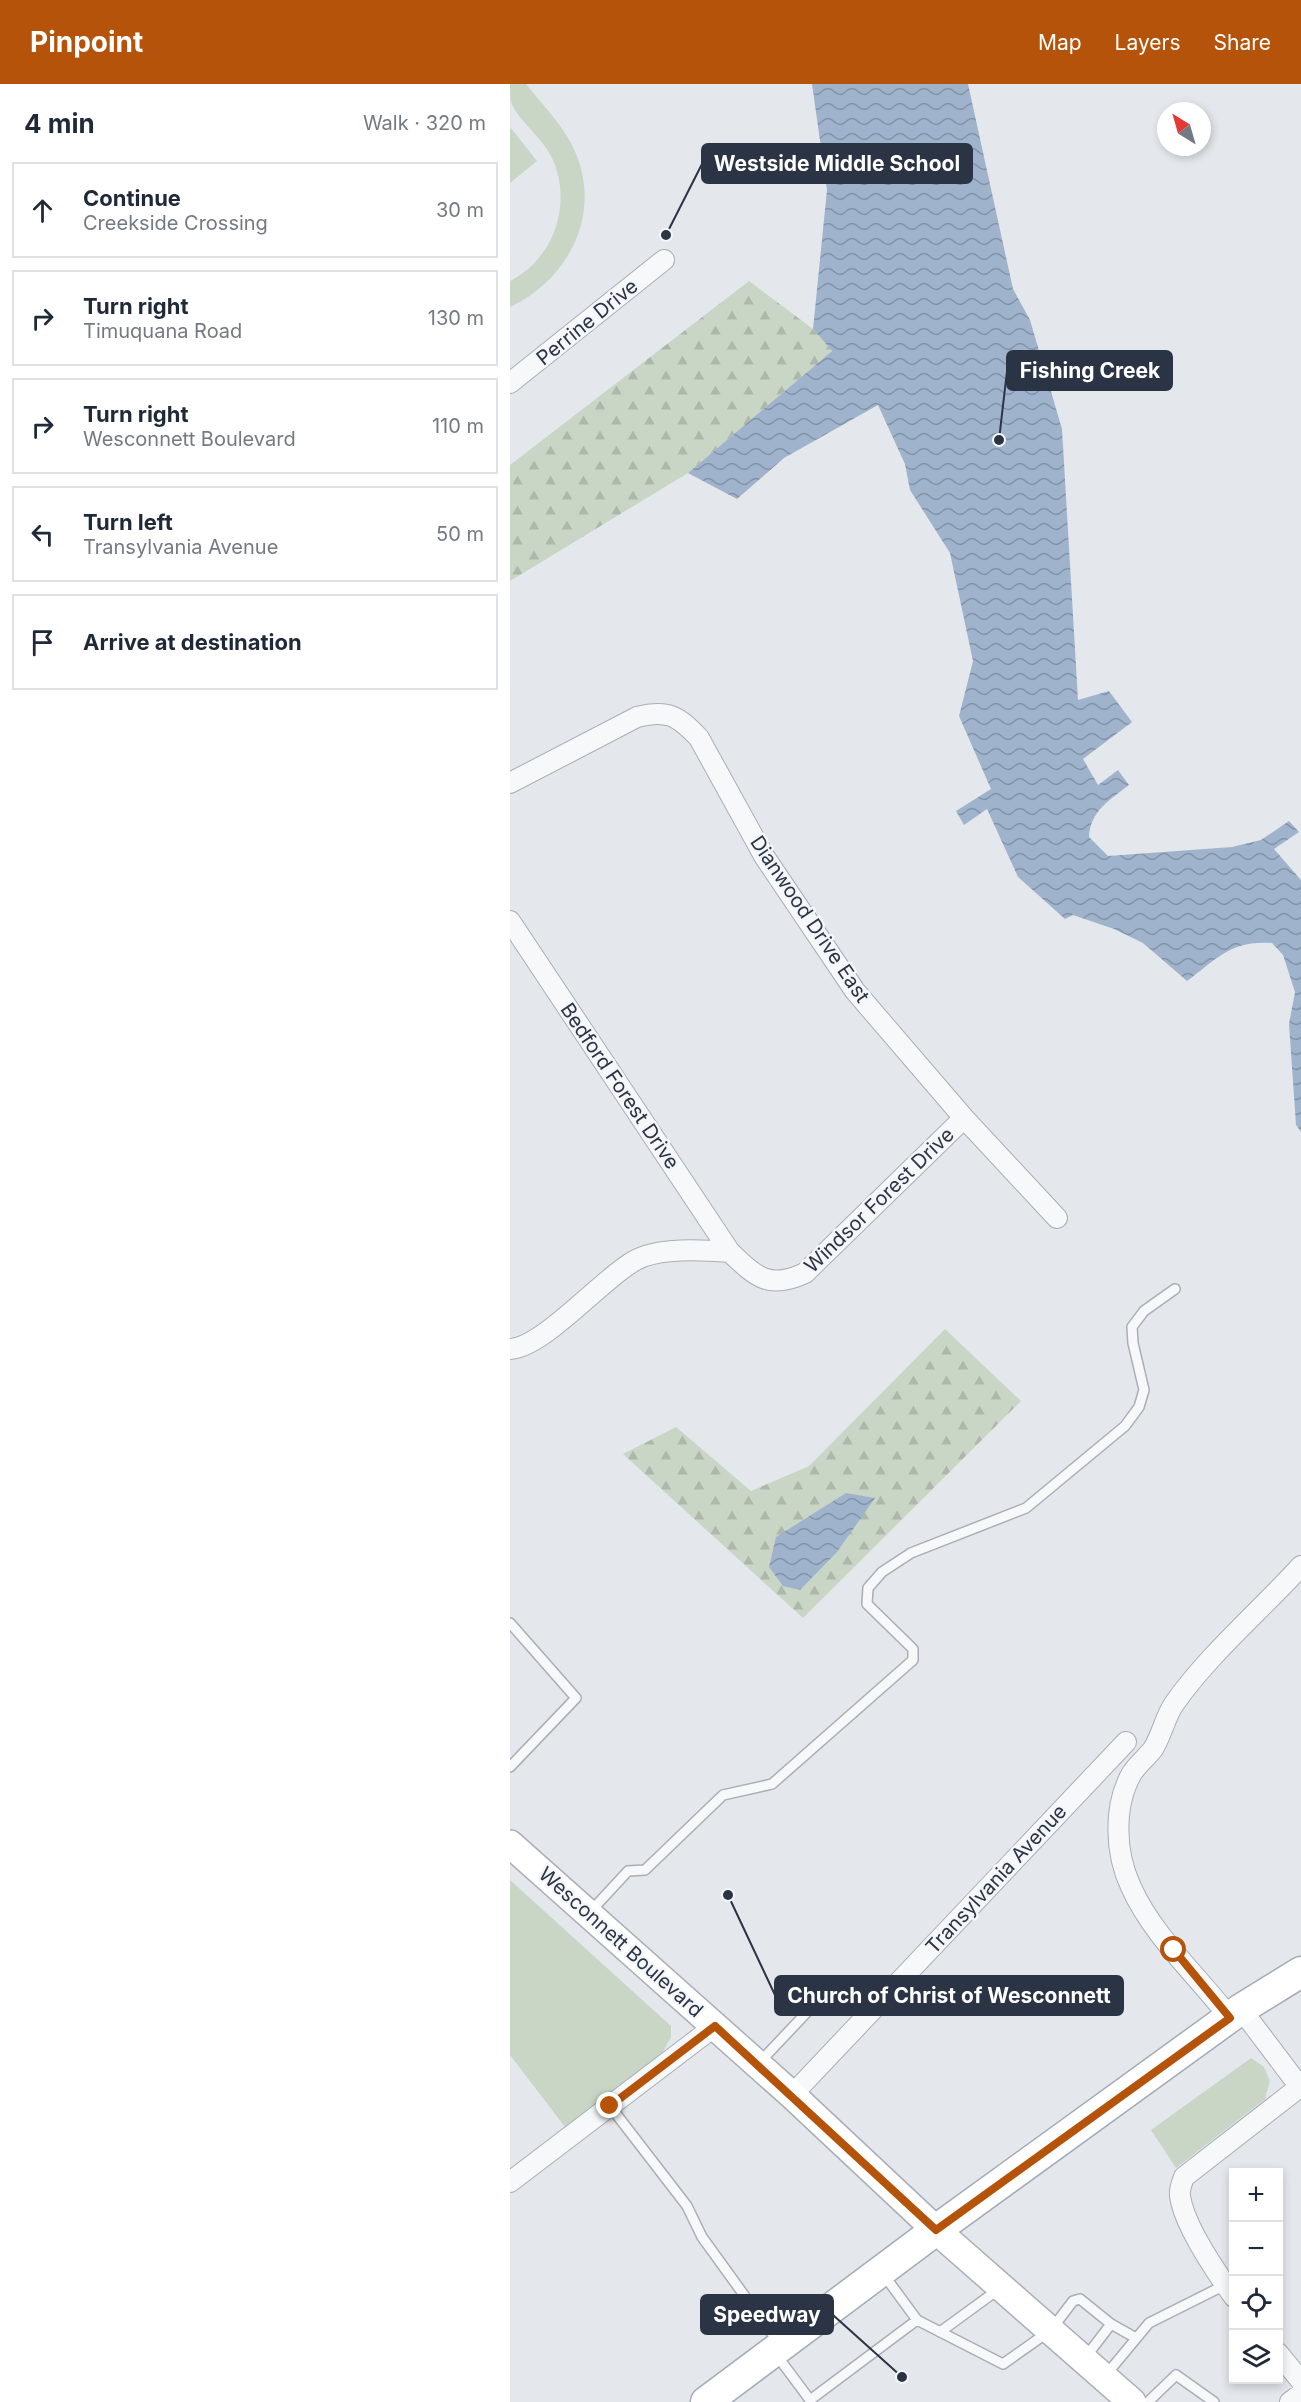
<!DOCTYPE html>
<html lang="en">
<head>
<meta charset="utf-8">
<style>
	:root { --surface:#fff; --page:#f2f2f3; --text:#1f2937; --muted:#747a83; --line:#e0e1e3; --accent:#b45309 }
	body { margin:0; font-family:Inter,sans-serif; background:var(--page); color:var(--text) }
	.controls { position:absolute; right:18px; bottom:18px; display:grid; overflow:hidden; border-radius:0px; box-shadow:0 3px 9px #0003 }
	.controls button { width:54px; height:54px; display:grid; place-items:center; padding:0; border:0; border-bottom:2px solid var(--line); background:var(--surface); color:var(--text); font:30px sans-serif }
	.compass { position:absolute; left:647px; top:18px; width:54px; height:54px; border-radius:50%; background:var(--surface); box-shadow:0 3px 9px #0003; rotate:323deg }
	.stop { position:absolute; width:18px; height:18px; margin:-14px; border:4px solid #b45309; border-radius:50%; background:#fff }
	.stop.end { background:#b45309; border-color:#fff; box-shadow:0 2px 6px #0008 }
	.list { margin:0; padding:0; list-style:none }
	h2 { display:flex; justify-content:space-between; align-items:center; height:78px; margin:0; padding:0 24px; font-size:26px }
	h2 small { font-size:20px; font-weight:400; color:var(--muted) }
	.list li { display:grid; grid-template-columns:39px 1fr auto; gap:18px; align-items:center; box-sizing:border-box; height:96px; margin:0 12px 12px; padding:0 12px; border:2px solid var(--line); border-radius:0px }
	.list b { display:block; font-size:22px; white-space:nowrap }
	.list p { margin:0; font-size:20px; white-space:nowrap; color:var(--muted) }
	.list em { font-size:20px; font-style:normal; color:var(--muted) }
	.icon { flex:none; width:33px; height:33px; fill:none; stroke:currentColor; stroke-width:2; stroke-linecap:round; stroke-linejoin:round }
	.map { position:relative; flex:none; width:791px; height:2318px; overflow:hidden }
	header { display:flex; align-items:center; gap:36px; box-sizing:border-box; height:84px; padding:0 30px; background:var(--accent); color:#fff }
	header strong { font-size:28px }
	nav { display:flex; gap:33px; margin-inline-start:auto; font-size:21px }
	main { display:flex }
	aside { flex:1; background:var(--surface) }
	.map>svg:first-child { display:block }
</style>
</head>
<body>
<header>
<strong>Pinpoint</strong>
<nav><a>Map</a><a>Layers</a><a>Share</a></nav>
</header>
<main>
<aside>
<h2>4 min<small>Walk · 320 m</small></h2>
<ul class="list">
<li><svg class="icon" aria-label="ahead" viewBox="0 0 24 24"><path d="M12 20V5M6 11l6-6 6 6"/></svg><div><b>Continue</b><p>Creekside Crossing</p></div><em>30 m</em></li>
<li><svg class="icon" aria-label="right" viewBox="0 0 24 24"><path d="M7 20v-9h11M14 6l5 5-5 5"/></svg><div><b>Turn right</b><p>Timuquana Road</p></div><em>130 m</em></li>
<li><svg class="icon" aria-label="right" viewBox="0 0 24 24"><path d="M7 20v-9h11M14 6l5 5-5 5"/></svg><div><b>Turn right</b><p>Wesconnett Boulevard</p></div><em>110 m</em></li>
<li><svg class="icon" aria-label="left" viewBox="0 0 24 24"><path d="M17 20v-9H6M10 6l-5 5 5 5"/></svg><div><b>Turn left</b><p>Transylvania Avenue</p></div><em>50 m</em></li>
<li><svg class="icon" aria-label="arrive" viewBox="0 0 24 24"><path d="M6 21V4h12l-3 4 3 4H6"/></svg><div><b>Arrive at destination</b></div></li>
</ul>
</aside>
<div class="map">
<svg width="791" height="2318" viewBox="0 0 791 2318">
	<defs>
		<pattern id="forest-firs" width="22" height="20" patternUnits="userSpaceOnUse" patternTransform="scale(1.5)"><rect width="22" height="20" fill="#c9d6c5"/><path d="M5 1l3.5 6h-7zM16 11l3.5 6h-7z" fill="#adb8ab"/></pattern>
		<pattern id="water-waves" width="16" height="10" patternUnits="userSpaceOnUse" patternTransform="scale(1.5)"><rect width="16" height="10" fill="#9fb4cc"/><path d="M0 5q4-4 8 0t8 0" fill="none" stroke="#8293a7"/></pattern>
	</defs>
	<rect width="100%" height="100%" fill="#e4e7ec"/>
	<path fill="#c9d6c5" d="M0,0h16c15,19 33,37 45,59 34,64 1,135 -61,164v-26c46,-23 64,-82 40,-127 -10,-18 -32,-34 -39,-52 -1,-4 -1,-13 -1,-18z
		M0,43l27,34 -27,22z
		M0,1796l161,146v11l-8,15 -98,75 -55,-72z
		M741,1974l13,9 6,14 -5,18 -89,69 -25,-38z"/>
	<path fill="url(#forest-firs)" d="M239,197l64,48 19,22 -144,122 -178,108v-116z
		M435,1245l76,72 -218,217 -180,-164 53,-27 75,64 58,-25z"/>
	<path fill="url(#water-waves)" d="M302,0h156l45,205 17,31 32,109 16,271 31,-9 23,31 -49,37 15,26 20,-15 11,15c-18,14 -39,26 -40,52l19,19 124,-9 29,-7 28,-19 10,11 -25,17 27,31v252l-5,-7 -7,-101 6,-32 -12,-37 -11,-12c-41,-3 -54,15 -85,38l-44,-38 -29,-14 -41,-14 -8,4 -47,-42 -31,-68 -23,16 -8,-14 35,-22 -32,-73 14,-55 -23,-108 -40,-63 -5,-26 -27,-59 -94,53 -47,41 -49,-26 144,-122 -19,-22 14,-139z
		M336,1409l29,5 -38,54 -37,38 -17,-4 -14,-19 7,-30z"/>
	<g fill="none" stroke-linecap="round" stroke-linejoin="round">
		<g stroke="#a9aeb7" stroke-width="12">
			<path id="lane" d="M0,1539l66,75 -66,69
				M80,1828l38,-41 17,-1 78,-75 49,-11 141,-124v-11l-46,-45 1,-16 14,-16 29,-19 115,-45 99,-82 14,-19 5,-17 -11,-47 -1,-16 12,-16 31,-22
				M249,1979l66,-70 7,-4 7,3 26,25
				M100,2022l77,100 15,31 76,105
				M407,2236l86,44 48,-34 22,-29 7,-2 31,25
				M430,2248l59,-43
				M265,2269l35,47 107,-80 -33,-45
				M575,2274l26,-34 25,14
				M595,2292l44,-53 76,-38
				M638,2318l28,-27 38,27"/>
		</g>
		<g stroke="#a9aeb7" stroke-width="22">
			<path id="street" d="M0,299l154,-123
				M0,699l127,-66c31,-8 41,-1 62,21l65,118 91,135 109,127 93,100
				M0,837l220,331
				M0,1265c33,-1 93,-71 124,-88 24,-14 69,-11 96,-9 26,25 39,38 75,21l159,-155
				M731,1925l59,78
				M720,1934c-33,-43 -77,-82 -99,-131 -16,-34 -18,-81 1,-114 6,-9 15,-16 21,-24 9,-14 12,-32 21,-45 34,-49 87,-94 127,-138
				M282,2011l334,-353
				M0,2098l205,-156
				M724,2213c-18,-25 -50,-71 -54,-101 -1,-7 2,-13 4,-19l117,-91
				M768,2269l23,28
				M780,2318l11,-8"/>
		</g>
		<g stroke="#a9aeb7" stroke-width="30">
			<path id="secondary" d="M0,1760l282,251 144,135 196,172"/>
		</g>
		<g stroke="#a3abb8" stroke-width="33">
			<path id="primary" d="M196,2318l230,-172 305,-221 60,-37"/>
		</g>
		<use href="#lane" stroke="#f7f8fa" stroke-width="9"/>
		<use href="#street" stroke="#f7f8fa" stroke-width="20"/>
		<use href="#secondary" stroke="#fff" stroke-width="27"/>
		<use href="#primary" stroke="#fff" stroke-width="30"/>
	</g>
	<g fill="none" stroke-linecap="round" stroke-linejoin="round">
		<path stroke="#b45309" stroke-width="8" d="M100,2022l105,-80 221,204 294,-212 -56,-68"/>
	</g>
	<g text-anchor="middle" stroke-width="5" stroke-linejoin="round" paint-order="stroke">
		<g font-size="20" fill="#2b3445" stroke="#f4f6f9">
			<text transform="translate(77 238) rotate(-39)" y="7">Perrine Drive</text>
			<text transform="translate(300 835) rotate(56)" y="7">Dianwood Drive East</text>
			<text transform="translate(110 1002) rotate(56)" y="7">Bedford Forest Drive</text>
			<text transform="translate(369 1116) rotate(-44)" y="7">Windsor Forest Drive</text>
			<text transform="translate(486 1795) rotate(-47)" y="7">Transylvania Avenue</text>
			<text transform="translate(111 1858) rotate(42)" y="7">Wesconnett Boulevard</text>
		</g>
	</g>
	<path fill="none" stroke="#2b3445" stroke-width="2" d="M156 151L192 80M489 356L497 287M218 1811L265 1911M392 2293L323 2231"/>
	<g fill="#2b3445" stroke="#f4f6f9" stroke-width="2">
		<circle cx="156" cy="151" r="6"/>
		<circle cx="489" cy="356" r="6"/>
		<circle cx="218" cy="1811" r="6"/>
		<circle cx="392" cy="2293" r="6"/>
	</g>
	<g fill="#2b3445" stroke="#2b3445" stroke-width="2">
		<rect x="192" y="60" width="270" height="39" rx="6"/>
		<rect x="497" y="267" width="165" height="39" rx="6"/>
		<rect x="265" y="1892" width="348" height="39" rx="6"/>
		<rect x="191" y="2211" width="132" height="39" rx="6"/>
	</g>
	<g font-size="21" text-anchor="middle" font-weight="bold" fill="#fff">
		<text x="327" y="87">Westside Middle School</text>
		<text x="580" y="294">Fishing Creek</text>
		<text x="439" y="1919">Church of Christ of Wesconnett</text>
		<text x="257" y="2238">Speedway</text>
	</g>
</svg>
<div class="controls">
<button>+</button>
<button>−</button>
<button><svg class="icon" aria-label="locate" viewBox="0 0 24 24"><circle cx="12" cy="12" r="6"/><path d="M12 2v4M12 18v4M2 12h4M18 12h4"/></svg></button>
<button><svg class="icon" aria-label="layers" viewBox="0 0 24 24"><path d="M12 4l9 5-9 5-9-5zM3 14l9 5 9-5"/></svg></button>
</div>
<svg class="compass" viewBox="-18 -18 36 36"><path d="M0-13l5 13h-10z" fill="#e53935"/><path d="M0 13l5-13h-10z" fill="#747a83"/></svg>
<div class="stop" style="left:664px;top:1866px"></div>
<div class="stop end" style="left:100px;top:2022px"></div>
</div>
</main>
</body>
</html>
